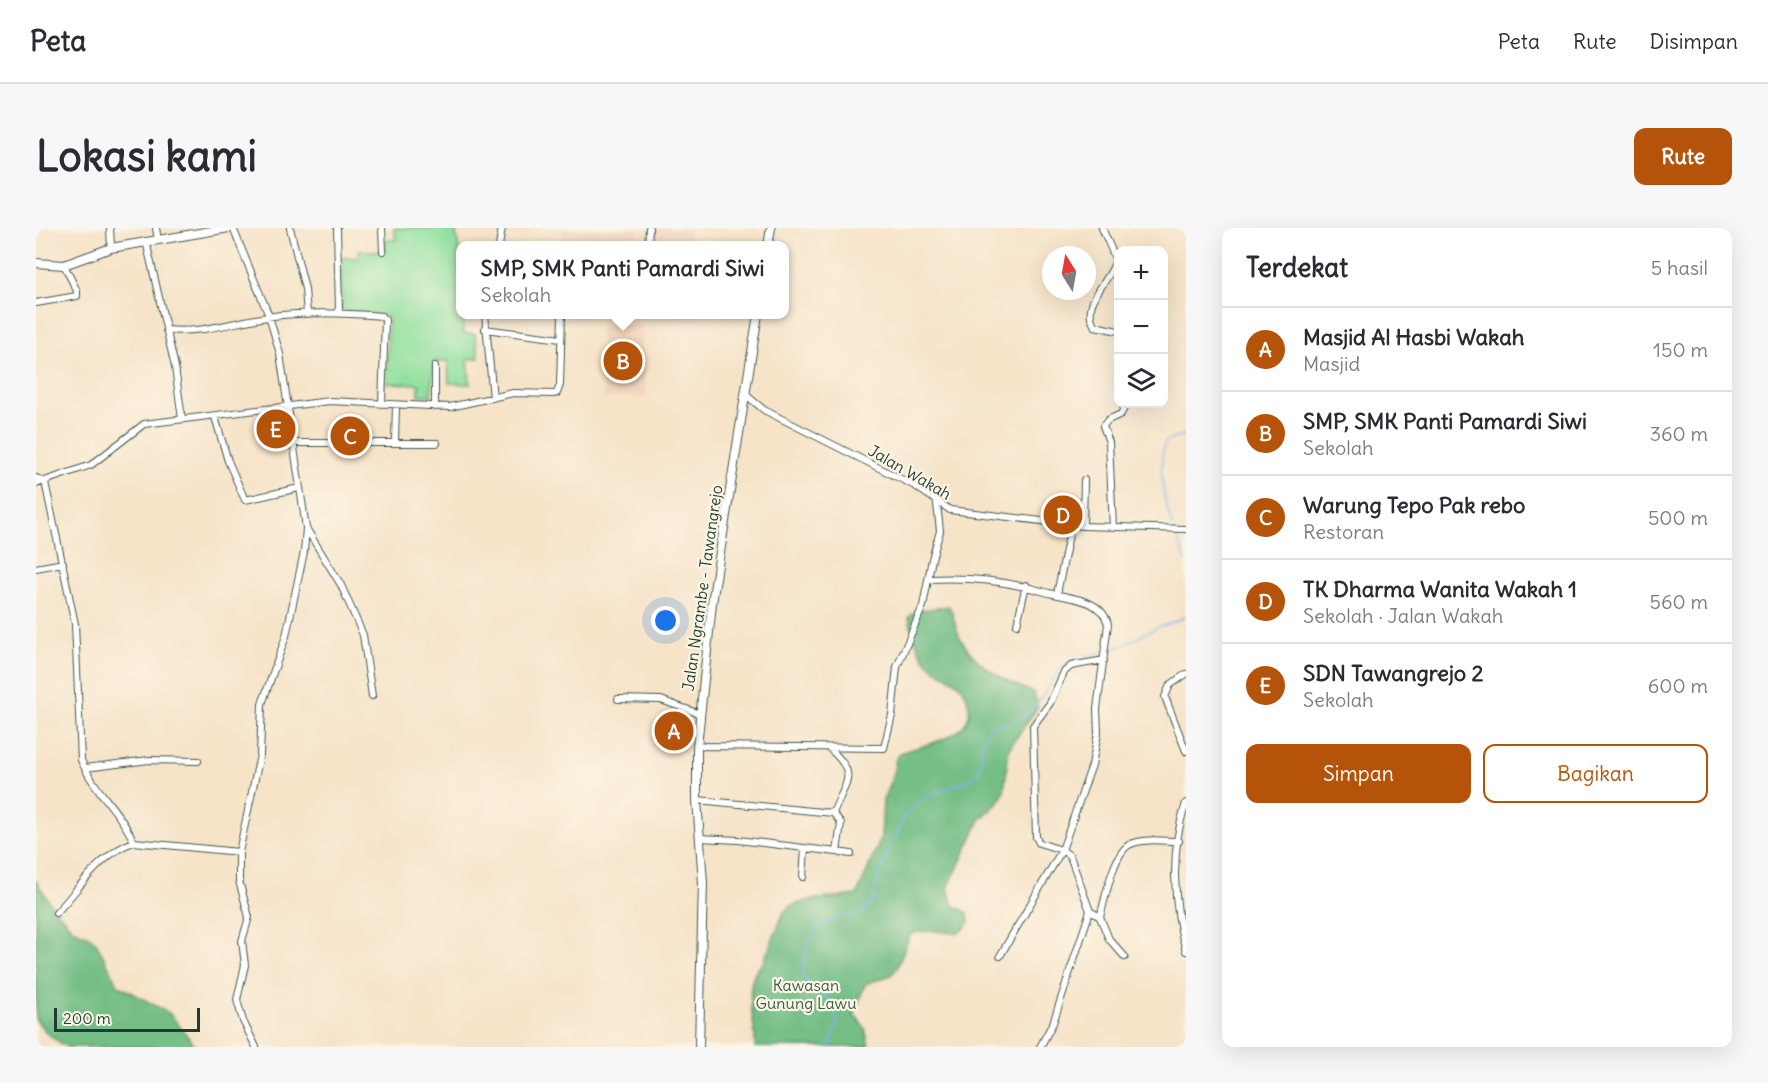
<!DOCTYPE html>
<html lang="id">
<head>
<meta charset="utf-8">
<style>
	:root { --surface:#fff; --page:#f7f7f7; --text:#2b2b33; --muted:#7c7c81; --line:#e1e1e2; --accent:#b45309 }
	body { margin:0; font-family:Delius,sans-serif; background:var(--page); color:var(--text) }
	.controls { position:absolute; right:18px; top:18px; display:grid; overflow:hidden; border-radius:12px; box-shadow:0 6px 24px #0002 }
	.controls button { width:54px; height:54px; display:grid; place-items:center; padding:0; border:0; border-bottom:2px solid var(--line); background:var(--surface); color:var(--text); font:30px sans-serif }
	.compass { position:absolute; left:1006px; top:18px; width:54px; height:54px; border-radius:50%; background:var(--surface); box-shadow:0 6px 24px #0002; rotate:349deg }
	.scale { position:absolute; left:18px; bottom:15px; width:146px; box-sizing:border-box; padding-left:6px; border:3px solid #1f3d34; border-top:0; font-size:16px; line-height:21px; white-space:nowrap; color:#1f3d34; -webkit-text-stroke:4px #fcf5e5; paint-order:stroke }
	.you { position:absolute; left:630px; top:393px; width:21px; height:21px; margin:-15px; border:4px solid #fff; border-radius:50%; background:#1a73e8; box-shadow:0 0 0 9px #1a73e833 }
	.badge { display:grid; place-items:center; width:39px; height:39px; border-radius:50%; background:var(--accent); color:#fff; font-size:20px; font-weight:700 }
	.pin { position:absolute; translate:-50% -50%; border:3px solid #fff; box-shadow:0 2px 6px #0006 }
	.popup { position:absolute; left:420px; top:13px; width:333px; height:78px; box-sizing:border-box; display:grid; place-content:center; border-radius:12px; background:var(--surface); filter:drop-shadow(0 2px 4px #0005); font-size:20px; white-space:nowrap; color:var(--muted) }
	.popup b { font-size:22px; color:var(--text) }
	.popup::after { content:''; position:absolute; left:50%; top:100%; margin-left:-12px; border:12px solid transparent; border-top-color:var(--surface) }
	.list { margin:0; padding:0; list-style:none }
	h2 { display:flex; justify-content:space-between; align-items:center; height:78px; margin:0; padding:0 24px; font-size:26px }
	h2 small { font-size:20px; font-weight:400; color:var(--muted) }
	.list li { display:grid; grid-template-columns:39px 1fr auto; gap:18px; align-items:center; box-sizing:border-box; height:84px; padding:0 24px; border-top:2px solid var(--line) }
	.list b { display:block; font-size:22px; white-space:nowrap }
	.list p { margin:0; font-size:20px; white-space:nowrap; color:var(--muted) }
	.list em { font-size:20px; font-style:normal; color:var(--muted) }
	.actions { display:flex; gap:12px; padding:18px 24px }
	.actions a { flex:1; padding:14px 0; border:2px solid var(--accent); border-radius:12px; text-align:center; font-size:21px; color:var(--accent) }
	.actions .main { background:var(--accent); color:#fff }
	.icon { flex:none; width:33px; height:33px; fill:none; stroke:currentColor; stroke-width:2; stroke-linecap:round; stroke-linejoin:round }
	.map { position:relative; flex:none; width:1150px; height:819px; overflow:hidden; border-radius:12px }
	header { display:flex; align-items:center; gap:36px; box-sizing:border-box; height:84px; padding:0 30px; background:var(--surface); border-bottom:2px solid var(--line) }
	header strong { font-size:28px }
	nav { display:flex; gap:33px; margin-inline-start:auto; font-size:21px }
	.intro { display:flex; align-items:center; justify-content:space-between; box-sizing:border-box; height:144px; padding:0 36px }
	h1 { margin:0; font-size:42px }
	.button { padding:15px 27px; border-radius:12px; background:var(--accent); color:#fff; font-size:21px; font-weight:700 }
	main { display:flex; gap:36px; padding:0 36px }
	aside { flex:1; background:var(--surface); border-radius:12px; box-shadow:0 6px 24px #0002 }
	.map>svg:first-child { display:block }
</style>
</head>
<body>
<header>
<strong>Peta</strong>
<nav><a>Peta</a><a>Rute</a><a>Disimpan</a></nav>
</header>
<div class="intro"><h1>Lokasi kami</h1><a class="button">Rute</a></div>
<main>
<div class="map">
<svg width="1150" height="819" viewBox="0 0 1150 819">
	<rect width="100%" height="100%" fill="#fcf5e5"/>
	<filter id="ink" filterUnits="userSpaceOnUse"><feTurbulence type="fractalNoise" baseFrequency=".0167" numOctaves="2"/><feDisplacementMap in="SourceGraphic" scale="12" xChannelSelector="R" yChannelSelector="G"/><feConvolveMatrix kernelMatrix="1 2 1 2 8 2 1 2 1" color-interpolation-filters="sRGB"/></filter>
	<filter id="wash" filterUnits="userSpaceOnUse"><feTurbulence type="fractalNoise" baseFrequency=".008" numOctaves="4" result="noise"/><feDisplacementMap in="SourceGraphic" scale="24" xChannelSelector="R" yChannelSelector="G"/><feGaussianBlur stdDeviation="1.35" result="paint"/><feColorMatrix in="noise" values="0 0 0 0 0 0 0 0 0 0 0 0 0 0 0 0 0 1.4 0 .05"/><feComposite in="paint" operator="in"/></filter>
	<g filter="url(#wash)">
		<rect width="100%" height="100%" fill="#f6e3c8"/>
		<path fill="#f2d5be" d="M527,0h74l1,17h-74z
			M619,0h34v17h-34z
			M605,95l5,73 -42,3 -5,-73z"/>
		<path fill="#90e09f" stroke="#588e6a" stroke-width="1.5" d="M358,0h61l6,32 2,73 12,1 4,24 -11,1 2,25 -21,-1 -1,-22 -14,1 -3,33h-12v-11l-32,-1 1,-67 -47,-5 1,-53h16v-8l28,2 -1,-12h11z"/>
		<path fill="#74be86" stroke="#4a7e5d" stroke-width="1.5" d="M913,378c6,11 6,25 13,35 17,28 44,40 72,52l4,14 -29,41 -5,43 -4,9 -20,20 -32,68 5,17 15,8 1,9c-10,16 -17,10 -34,9 -9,-1 -17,1 -25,4l-13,33 -6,7 -26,9 -11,30 11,14 4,19h-114c2,-26 -16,-64 8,-84l21,-51 6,-6 20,-6 47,-5 24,-57 2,-38 10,-25 3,-17 6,-6c21,-7 72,-14 67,-46 -2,-8 -3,-15 -9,-21 -9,-9 -23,-12 -31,-21 -11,-12 -17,-32 -20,-47l6,-6z
			M0,653l16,25 21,23 18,8 6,7 21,41 51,28 27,34h-130l-19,-14 -11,-13z"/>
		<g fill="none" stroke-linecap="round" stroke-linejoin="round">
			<path stroke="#84b4ef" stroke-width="1.5" d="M1137,298c-10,-24 -15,-59 -8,-84l21,-8
				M1138,303l12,30
				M1071,423c17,-4 28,-12 43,-20 11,-6 24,-8 36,-15
				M793,819l9,-25 -8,-23 -15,-9 -12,-12v-13l6,-24 9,-14 22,-10 21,-3 12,-12 4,-22 29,-68 22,-16 44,-18 8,-9 3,-28 7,-14c14,-5 27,-5 39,-15 17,-13 21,-36 37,-48 10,-7 24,-9 36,-12"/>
		</g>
	</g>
	<g filter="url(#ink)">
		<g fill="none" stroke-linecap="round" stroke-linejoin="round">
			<g stroke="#3f564a" stroke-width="8">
				<path id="minor" d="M74,0l1,20
					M120,0l2,12
					M197,0l36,88 11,38 26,174 35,57 22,50 9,61
					M254,0l15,61 2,25
					M301,0l2,82 -2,3
					M346,0l1,23
					M1066,0l14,32c-5,21 -37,43 -21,66l23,5
					M110,13l29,126 7,52
					M463,18l3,-18
					M612,18l1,-18
					M0,75l41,-7v-5l-13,-26
					M449,86l8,84
					M449,101l76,10
					M130,102c35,4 67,-8 101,-13 37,-6 78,-4 115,-1l3,4 -3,84
					M709,166l19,16 151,76 35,24 133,16 103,3
					M399,179v-41
					M179,189l13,44 17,39 54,-12
					M359,213l1,-36
					M257,215h144
					M0,250l9,4 30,142 6,136c13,31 40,52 53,82
					M0,256l55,-19 53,-41 186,-23 120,6 63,-14 41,1 3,-1 3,-8 2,-71
					M1047,298l1,-46
					M1077,300l-4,-86 -6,-16 5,-6 13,-6 5,-10
					M0,340l27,-5
					M893,351c43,-2 78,2 120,14 20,5 53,6 59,31l-11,85 1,24 -6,32 -30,85 -62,106
					M1021,366l14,-69
					M981,396l9,-39
					M1068,432l-33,6 -7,6 -14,31 -17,23 3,111 3,6 23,7 8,6 20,55 10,6 9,22 16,18
					M1150,446l-16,11 -5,12 21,54
					M582,471l43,1 39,14
					M661,518l187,2 8,-33 5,-48 26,-61 9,-47 8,-28 -3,-27
					M794,521c29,26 16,32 3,64
					M49,540l64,-8 49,1
					M661,572l136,13 8,10 -4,29 -99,-12 -38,-2
					M1150,575c-16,46 -13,102 0,148
					M801,624l14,2
					M767,649l2,-28
					M20,685c22,-23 46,-61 78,-71l105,10
					M1064,689c5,-17 14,-67 31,-73 14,-6 33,-3 48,-3
					M220,819l-13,-26 -6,-21 8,-35 -3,-24 7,-24 -10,-36v-29l21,-97 2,-51 24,-68 18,-84 2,-24
					M1004,819l13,-24 37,-112"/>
			</g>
			<g stroke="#3f564a" stroke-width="10">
				<path id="major" d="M732,18l3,-18
					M0,35l28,2 47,-17 118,-20
					M663,819l4,-164 -6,-83v-54l15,-143 46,-289"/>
			</g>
			<use href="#minor" stroke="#fff" stroke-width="6"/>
			<use href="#major" stroke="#fff" stroke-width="8"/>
		</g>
	</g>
	<g text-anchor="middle" stroke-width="4.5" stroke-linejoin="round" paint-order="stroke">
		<g font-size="16" fill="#1f3d34" stroke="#fcf5e5">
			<text transform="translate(874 244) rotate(30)" y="6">Jalan Wakah</text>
			<text transform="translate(666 360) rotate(-82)" y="6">Jalan Ngrambe - Tawangrejo</text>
		</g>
		<g font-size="16" fill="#365e49" stroke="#fcf5e5">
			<text x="770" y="763">Kawasan<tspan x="770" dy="18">Gunung Lawu</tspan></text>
		</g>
	</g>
</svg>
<div class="controls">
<button>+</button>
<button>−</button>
<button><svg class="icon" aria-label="layers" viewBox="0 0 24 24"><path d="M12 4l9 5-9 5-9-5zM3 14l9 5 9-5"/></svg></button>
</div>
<svg class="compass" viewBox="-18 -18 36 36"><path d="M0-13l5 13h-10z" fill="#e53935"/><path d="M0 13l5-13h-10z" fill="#7c7c81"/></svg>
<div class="scale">200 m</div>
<div class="you"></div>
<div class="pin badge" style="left:638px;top:503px">A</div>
<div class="pin badge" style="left:587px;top:133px">B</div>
<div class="popup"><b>SMP, SMK Panti Pamardi Siwi</b>Sekolah</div>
<div class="pin badge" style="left:314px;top:208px">C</div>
<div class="pin badge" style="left:1027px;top:287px">D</div>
<div class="pin badge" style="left:240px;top:201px">E</div>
</div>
<aside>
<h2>Terdekat<small>5 hasil</small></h2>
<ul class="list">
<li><span class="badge">A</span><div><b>Masjid Al Hasbi Wakah</b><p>Masjid</p></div><em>150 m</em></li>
<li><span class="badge">B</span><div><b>SMP, SMK Panti Pamardi Siwi</b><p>Sekolah</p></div><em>360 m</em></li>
<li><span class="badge">C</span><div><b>Warung Tepo Pak rebo</b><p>Restoran</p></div><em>500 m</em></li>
<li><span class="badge">D</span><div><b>TK Dharma Wanita Wakah 1</b><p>Sekolah · Jalan Wakah</p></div><em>560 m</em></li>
<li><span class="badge">E</span><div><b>SDN Tawangrejo 2</b><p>Sekolah</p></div><em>600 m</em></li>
</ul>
<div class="actions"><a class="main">Simpan</a><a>Bagikan</a></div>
</aside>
</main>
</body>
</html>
